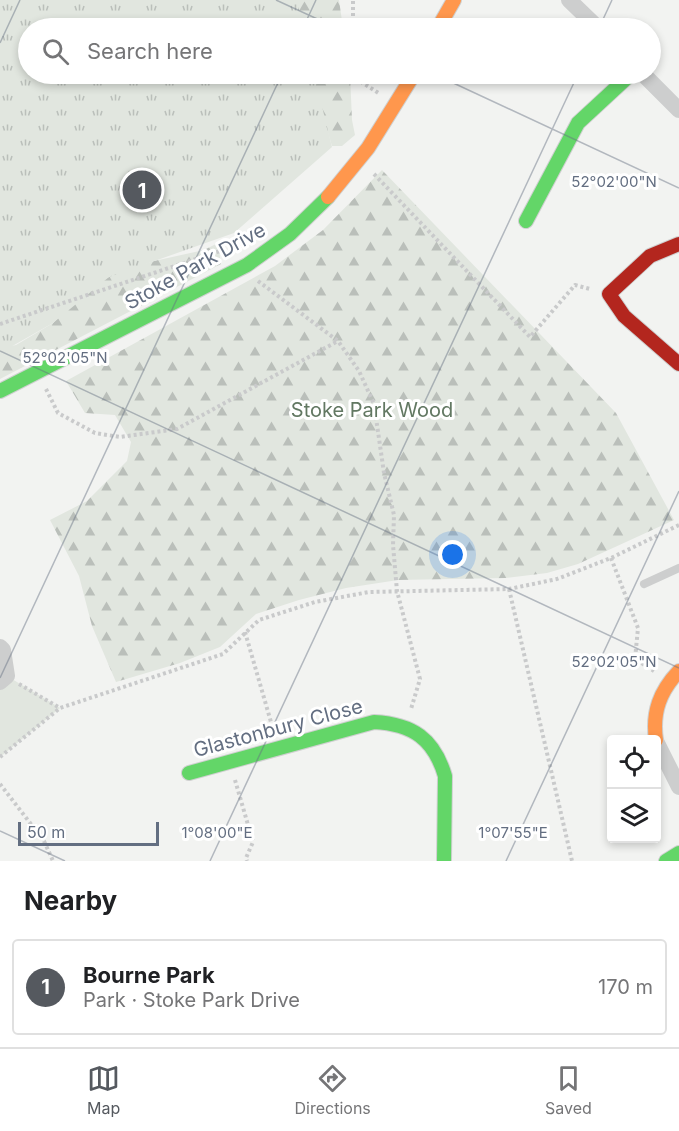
<!DOCTYPE html>
<html lang="en">
<head>
<meta charset="utf-8">
<style>
	:root { --surface:#fff; --page:#f2f2f2; --text:#202124; --muted:#757577; --line:#e0e0e0; --accent:#55595f }
	body { margin:0; font-family:Inter,sans-serif; background:var(--page); color:var(--text) }
	.controls { position:absolute; right:18px; bottom:18px; display:grid; overflow:hidden; border-radius:6px; box-shadow:0 3px 9px #0003 }
	.controls button { width:54px; height:54px; display:grid; place-items:center; padding:0; border:0; border-bottom:2px solid var(--line); background:var(--surface); color:var(--text); font:30px sans-serif }
	.scale { position:absolute; left:18px; bottom:15px; width:141px; box-sizing:border-box; padding-left:6px; border:3px solid #636e81; border-top:0; font-size:16px; line-height:21px; white-space:nowrap; color:#636e81; -webkit-text-stroke:4px #fff; paint-order:stroke }
	.you { position:absolute; left:453px; top:555px; width:21px; height:21px; margin:-15px; border:4px solid #fff; border-radius:50%; background:#1a73e8; box-shadow:0 0 0 9px #1a73e833 }
	.badge { display:grid; place-items:center; width:39px; height:39px; border-radius:50%; background:var(--accent); color:#fff; font-size:20px; font-weight:700 }
	.pin { position:absolute; translate:-50% -50%; border:3px solid #fff; box-shadow:0 2px 6px #0006 }
	.list { margin:0; padding:0; list-style:none }
	h2 { display:flex; justify-content:space-between; align-items:center; height:78px; margin:0; padding:0 24px; font-size:26px }
	h2 small { font-size:20px; font-weight:400; color:var(--muted) }
	.list li { display:grid; grid-template-columns:39px 1fr auto; gap:18px; align-items:center; box-sizing:border-box; height:96px; margin:0 12px 12px; padding:0 12px; border:2px solid var(--line); border-radius:6px }
	.list b { display:block; font-size:22px; white-space:nowrap }
	.list p { margin:0; font-size:20px; white-space:nowrap; color:var(--muted) }
	.list em { font-size:20px; font-style:normal; color:var(--muted) }
	.icon { flex:none; width:33px; height:33px; fill:none; stroke:currentColor; stroke-width:2; stroke-linecap:round; stroke-linejoin:round }
	.map { position:relative; flex:none; width:679px; height:861px; overflow:hidden }
	.search { position:absolute; background:var(--surface); box-shadow:0 3px 9px #0003; left:18px; right:18px; top:18px; height:66px; display:flex; align-items:center; gap:15px; box-sizing:border-box; padding:0 21px; border-radius:33px; color:var(--muted); font-size:22px }
	.sheet { height:186px; background:var(--surface) }
	nav { display:flex; justify-content:space-around; align-items:center; box-sizing:border-box; height:84px; border-top:2px solid var(--line); background:var(--surface); font-size:16px; color:var(--muted) }
	nav a { display:grid; justify-items:center; gap:3px }
	nav .on { color:var(--accent) }
	.map>svg:first-child { display:block }
</style>
</head>
<body>
<div class="map">
<svg width="679" height="861" viewBox="0 0 679 861">
	<defs>
		<pattern id="forest-firs" width="22" height="20" patternUnits="userSpaceOnUse" patternTransform="scale(1.5)"><rect width="22" height="20" fill="#e1e6df"/><path d="M5 1l3.5 6h-7zM16 11l3.5 6h-7z" fill="#babfba"/></pattern>
		<pattern id="park-tufts" width="24" height="20" patternUnits="userSpaceOnUse" patternTransform="scale(1.5)"><rect width="24" height="20" fill="#e1e6df"/><path d="M3 7l-1-3M5 7V3M7 7l1-3M15 17l-1-3M17 17v-4M19 17l1-3" fill="none" stroke="#babfba"/></pattern>
	</defs>
	<rect width="100%" height="100%" fill="#f2f3f1"/>
	<path fill="#e1e6df" d="M7,676l53,32 -60,49v-75z"/>
	<path fill="url(#forest-firs)" d="M295,0h44l4,28h-43z
		M310,74h40l2,46 3,15 -13,11h-10z
		M382,170l234,243 58,107 -96,44 -31,9 -42,5 -107,2 -52,8 -47,12 -43,14 -36,33 -40,16 -64,19 -24,-56 -13,-50 -29,-56 37,-19 40,-40 4,-19 -16,-27 -30,-2 -19,-32 209,-115 48,-36z
		M218,243l3,21 -221,115v-31l16,-3 37,-22 40,-38 28,-14 33,-10 50,-11z"/>
	<path fill="url(#park-tufts)" d="M0,0h297l6,28h-275v46h286l18,73 -98,86 -125,44 -56,46 -53,30z"/>
	<g fill="none" stroke-linecap="round" stroke-linejoin="round">
		<g stroke="#cfd0d0" stroke-width="16">
			<path id="fast" d="M526,221l52,-98 53,-49
				M0,391l247,-126 43,-31 38,-37
				M189,773l185,-51c39,2 60,17 71,54l-1,85
				M666,861l13,-8"/>
		</g>
		<g stroke="#cfd0d0" stroke-width="16">
			<path id="slow" d="M438,28l16,-28
				M328,197l40,-49 46,-74
				M656,740c-4,-28 4,-49 23,-69"/>
		</g>
		<g stroke="#cfd0d0" stroke-width="16">
			<path id="jam" d="M679,244l-29,12 -41,38 15,22 55,48"/>
		</g>
		<path stroke="#c9cacb" stroke-width="4" stroke-dasharray="3 3" stroke-linecap="butt" d="M353,28v-28
			M352,74v2l28,18
			M374,174l156,163 45,-52 15,4
			M258,281l80,60 21,30 15,33 10,69 10,42 -1,30 4,46 23,88 -9,30
			M0,324l220,-73
			M46,389l12,24 37,20 25,4 57,-8 161,-88
			M611,558l27,70 -3,31 19,12
			M509,589l63,272
			M245,632l28,97
			M19,684l41,24
			M0,757l60,-49 163,-54 36,-34 56,-18 54,-10 140,-3 48,-10 54,-21 68,-33
			M235,780l18,62 -7,16 1,3
			M0,784l44,57 9,20"/>
		<path stroke="#cdcece" stroke-width="8" d="M644,584l35,-16"/>
		<path stroke="#cdcece" stroke-width="16" d="M569,0l29,28
			M643,74l36,36
			M0,647l3,3 4,26 -7,6
			M656,741l23,46"/>
		<use href="#fast" stroke="#63d668" stroke-width="14"/>
		<use href="#slow" stroke="#ff974d" stroke-width="14"/>
		<use href="#jam" stroke="#b3261e" stroke-width="14"/>
	</g>
	<path fill="none" stroke="#636e81" stroke-width="1.5" stroke-opacity="0.45" d="M276,0l61,28M303,28l13,-28M599,28l13,-28M0,43l20,-43M434,74l245,114M0,351l679,317M0,678l282,-604M0,831l65,30M210,861l368,-787M506,861l173,-370"/>
	<g text-anchor="middle" stroke-width="6" stroke-linejoin="round" paint-order="stroke">
		<g font-size="20" fill="#636e81" stroke="#fff">
			<text transform="translate(195 266) rotate(-29)" y="7">Stoke Park Drive</text>
			<text transform="translate(278 728) rotate(-15)" y="7">Glastonbury Close</text>
		</g>
		<g font-size="20" fill="#627862" stroke="#fff">
			<text x="372" y="417">Stoke Park Wood</text>
		</g>
	</g>
	<g font-size="15" text-anchor="middle" fill="#636e81" stroke="#fff" stroke-width="6" stroke-linejoin="round" paint-order="stroke">
		<text x="614" y="187">52°02'00"N</text>
		<text x="65" y="363">52°02'05"N</text>
		<text x="614" y="667">52°02'05"N</text>
		<text x="217" y="838">1°08'00"E</text>
		<text x="513" y="838">1°07'55"E</text>
	</g>
</svg>
<div class="controls">
<button><svg class="icon" aria-label="locate" viewBox="0 0 24 24"><circle cx="12" cy="12" r="6"/><path d="M12 2v4M12 18v4M2 12h4M18 12h4"/></svg></button>
<button><svg class="icon" aria-label="layers" viewBox="0 0 24 24"><path d="M12 4l9 5-9 5-9-5zM3 14l9 5 9-5"/></svg></button>
</div>
<div class="scale">50 m</div>
<div class="you"></div>
<div class="pin badge" style="left:142px;top:190px">1</div>
<div class="search"><svg class="icon" aria-label="search" viewBox="0 0 24 24"><circle cx="10" cy="10" r="6"/><path d="M15 15l6 6"/></svg>Search here</div>
</div>
<section class="sheet">
<h2>Nearby<small></small></h2>
<ul class="list">
<li><span class="badge">1</span><div><b>Bourne Park</b><p>Park · Stoke Park Drive</p></div><em>170 m</em></li>
</ul>
</section>
<nav>
<a class="on"><svg class="icon" aria-label="map" viewBox="0 0 24 24"><path d="M3 6l6-2 6 2 6-2v14l-6 2-6-2-6 2zM9 4v14M15 6v14"/></svg>Map</a>
<a><svg class="icon" aria-label="directions" viewBox="0 0 24 24"><path d="M12 3l9 9-9 9-9-9zM9 14v-3h6M13 9l2 2-2 2"/></svg>Directions</a>
<a><svg class="icon" aria-label="saved" viewBox="0 0 24 24"><path d="M7 4h10v16l-5-4-5 4z"/></svg>Saved</a>
</nav>
</body>
</html>
